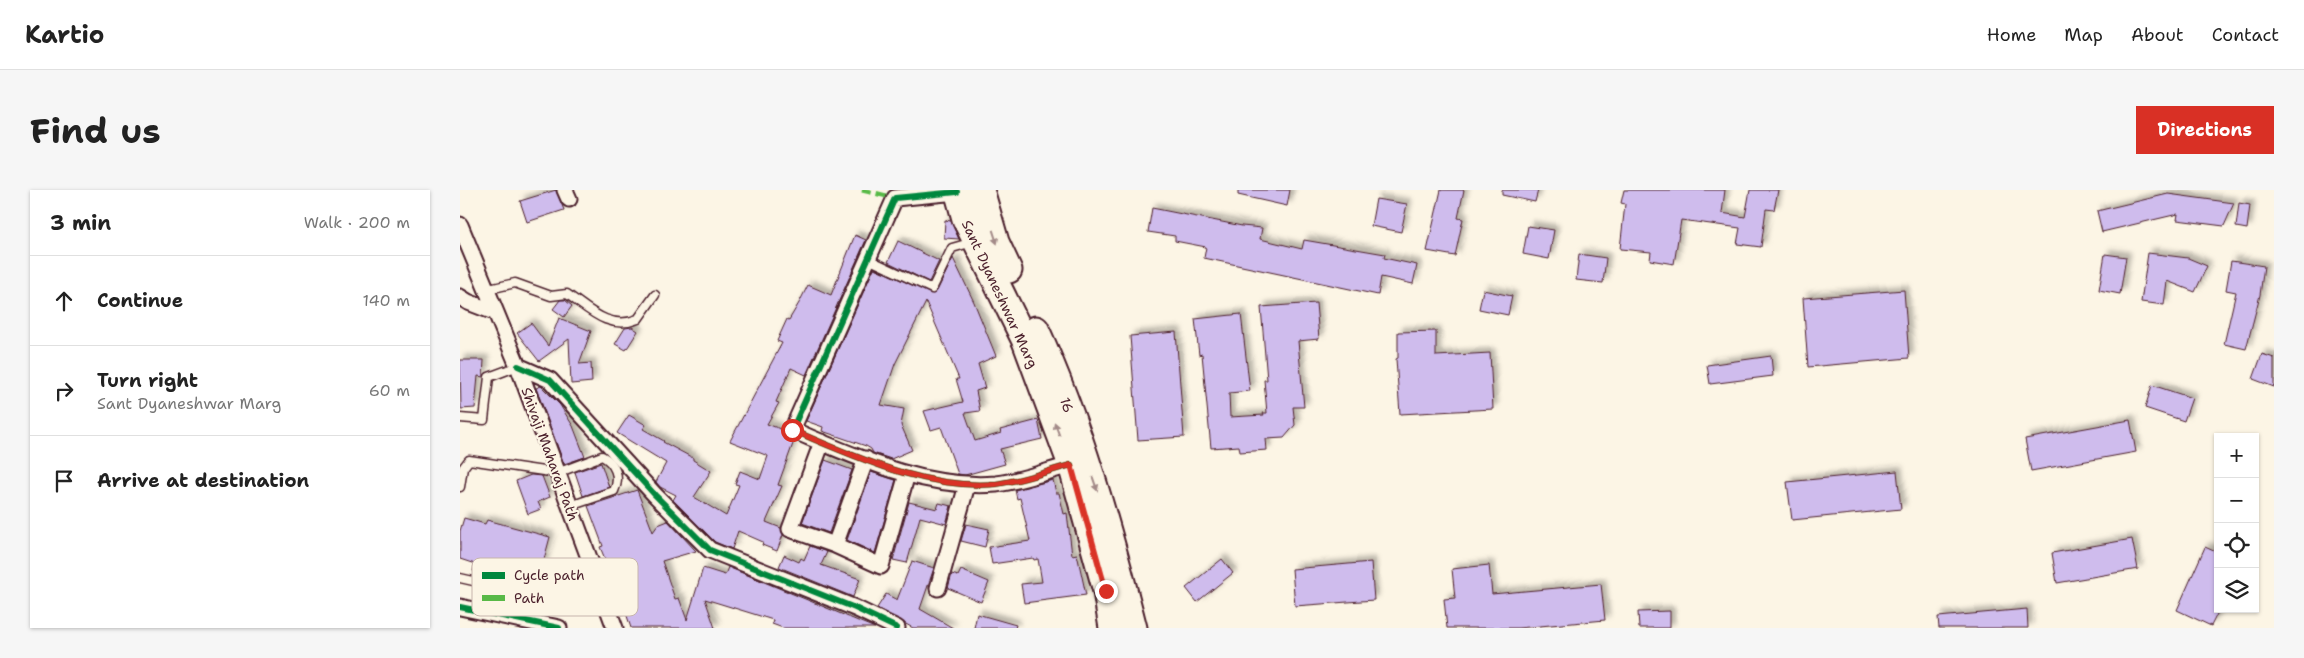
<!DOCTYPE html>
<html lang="en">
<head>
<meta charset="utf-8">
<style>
	:root { --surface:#fff; --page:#f6f6f6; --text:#222; --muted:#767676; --line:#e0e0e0; --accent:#d93025 }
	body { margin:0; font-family:"Shantell Sans",sans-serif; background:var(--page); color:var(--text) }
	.controls { position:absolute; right:15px; bottom:15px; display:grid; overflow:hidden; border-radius:0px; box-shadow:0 1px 4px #0004 }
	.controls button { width:45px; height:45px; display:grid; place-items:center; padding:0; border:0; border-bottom:1px solid var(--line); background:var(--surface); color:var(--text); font:25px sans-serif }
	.stop { position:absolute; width:15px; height:15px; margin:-11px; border:4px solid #d93025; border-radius:50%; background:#fff }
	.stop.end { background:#d93025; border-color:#fff; box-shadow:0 1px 5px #0008 }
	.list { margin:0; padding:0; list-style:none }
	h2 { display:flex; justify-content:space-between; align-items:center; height:65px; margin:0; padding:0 20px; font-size:21px }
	h2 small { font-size:16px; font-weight:400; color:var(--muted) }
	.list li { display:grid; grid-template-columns:32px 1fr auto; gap:15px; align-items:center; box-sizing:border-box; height:90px; padding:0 20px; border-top:1px solid var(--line) }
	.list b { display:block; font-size:19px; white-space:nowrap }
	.list p { margin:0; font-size:16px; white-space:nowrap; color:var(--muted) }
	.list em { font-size:16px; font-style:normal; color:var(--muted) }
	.icon { flex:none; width:28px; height:28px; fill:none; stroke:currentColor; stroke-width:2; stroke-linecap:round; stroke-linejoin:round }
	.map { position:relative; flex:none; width:1814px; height:438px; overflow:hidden; border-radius:0px }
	header { display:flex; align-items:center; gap:30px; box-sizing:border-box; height:70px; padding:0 25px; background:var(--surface); border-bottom:1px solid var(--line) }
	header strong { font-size:24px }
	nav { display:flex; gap:28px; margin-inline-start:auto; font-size:18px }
	.intro { display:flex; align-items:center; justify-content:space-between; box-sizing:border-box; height:120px; padding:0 30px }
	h1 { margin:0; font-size:35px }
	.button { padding:12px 22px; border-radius:0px; background:var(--accent); color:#fff; font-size:18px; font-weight:700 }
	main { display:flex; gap:30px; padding:0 30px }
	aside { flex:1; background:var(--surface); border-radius:0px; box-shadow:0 1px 4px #0004 }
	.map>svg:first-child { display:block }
</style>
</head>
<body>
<header>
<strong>Kartio</strong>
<nav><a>Home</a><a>Map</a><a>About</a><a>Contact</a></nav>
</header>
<div class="intro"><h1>Find us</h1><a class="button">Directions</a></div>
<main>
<aside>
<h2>3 min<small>Walk · 200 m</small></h2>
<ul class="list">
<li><svg class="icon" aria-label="ahead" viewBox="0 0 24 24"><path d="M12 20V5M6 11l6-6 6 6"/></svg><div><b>Continue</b></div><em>140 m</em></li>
<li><svg class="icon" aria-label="right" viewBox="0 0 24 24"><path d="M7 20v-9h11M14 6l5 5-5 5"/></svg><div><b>Turn right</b><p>Sant Dyaneshwar Marg</p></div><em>60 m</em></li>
<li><svg class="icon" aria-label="arrive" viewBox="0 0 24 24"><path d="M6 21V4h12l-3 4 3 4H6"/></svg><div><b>Arrive at destination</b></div></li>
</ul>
</aside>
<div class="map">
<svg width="1814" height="438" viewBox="0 0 1814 438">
	<defs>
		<filter id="shadow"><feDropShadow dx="4.5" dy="-4.5" stdDeviation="2.5" flood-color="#0004"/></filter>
	</defs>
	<rect width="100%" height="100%" fill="#fcf5e5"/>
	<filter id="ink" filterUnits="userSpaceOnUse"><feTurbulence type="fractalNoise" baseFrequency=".02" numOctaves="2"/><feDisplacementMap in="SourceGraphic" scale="10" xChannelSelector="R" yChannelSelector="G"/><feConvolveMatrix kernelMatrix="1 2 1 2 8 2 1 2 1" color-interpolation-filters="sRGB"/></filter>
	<g filter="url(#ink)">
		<path fill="#cfbced" stroke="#4a1f2b" filter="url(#shadow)" d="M96,0l8,20 -37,12 -7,-21z
			M778,0h52l-3,16 -49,-11z
			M981,0h23l-6,28 5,1 -8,37 -28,-5z
			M1042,0h36l-3,12 -33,-7z
			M1164,0h101l-3,23 23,4 5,-27h28l-4,20 -8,-1 -5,38 -24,-3 3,-16 -59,-8 -7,44 -24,-4 1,-8 -31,-3 5,-45 -4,-1z
			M1708,4l66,9 -10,23 -47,-6 1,-6 -76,18 -5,-21z
			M916,9l31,5 -6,28 -30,-6z
			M1779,13l11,2 -3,24 -11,-2z
			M692,18l90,18 20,2 -2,11 42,10 2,-9 81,14 -1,4 33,7 -4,19 -32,-7 -3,18 -174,-37 2,-11 -31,-6v-5l-27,-4z
			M485,30l6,1 8,18 -15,-1z
			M1068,36l26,4 -5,29 -26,-5z
			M395,45l11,5 -60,135 -15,-7 -15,34 3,1 -12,21 16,6 2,6 9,5 -16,44 4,1 -16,36 15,6 2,7 -6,16 -15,-6 1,-3 -25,-11 -6,18 -17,-7 -42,-42 3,-5 -16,-8 -4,-5 10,-19 -49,-30 12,-18 17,10 -3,4 21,12 -1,1 30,16v2l18,11 -17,26 32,19 13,-31 -4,-1 5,-13 20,8 8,-23 -38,-15 52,-98 -5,-2 10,-22 2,1 10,-17 9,-18 23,10z
			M438,51l41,20 -10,21 -41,-20z
			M1688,63l40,5 19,8 -12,26 -28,-11 -3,24 -23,-3z
			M1119,64l27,4 -3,25 -27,-3z
			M1645,64l21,3 -6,37 -21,-4z
			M493,68l21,44 22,54 -18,8 7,24 -9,3 4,20 -15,2 10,28 26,-8 -1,-3 38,-10 4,19 -42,10 5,15 -40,11 -7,-1 -17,-47 -10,3 -7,-19 39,-9 -7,-23h3l-33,-77 -31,62 -14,41 23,4 -3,16 11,25 -21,9 -18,-6 -2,-4 -5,-3 -44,-15 1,-4 -17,-6 68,-153 59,26 4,-3z
			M1771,71l33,5 -4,29 -14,54 -22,-5 12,-52 -10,-2z
			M1023,100l29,6 -4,19 -29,-6z
			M1444,100l5,68 -101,9 -5,-69z
			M100,110h5l7,6 -8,11 -11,-8z
			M856,113l3,36 -21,2 6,66h-11l2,18 -11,13 -18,1 1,11 -27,2 -1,-6 -28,2 -9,-94 -3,1 -4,-36 46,-5 9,77 -21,2 1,24 34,-2 -1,-2h4l-3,-33h3l-6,-73z
			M99,128l32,13 -12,33 12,-1 1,19 -21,2 -2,-45 -30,22 -22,-28 14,-10 17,23z
			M172,137l6,4 -12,19 -11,-6 10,-16z
			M976,141v25l54,-3 3,56 -93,5 -4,-55 2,-1v-26z
			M716,142l8,105 -46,3 -8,-104z
			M1802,164l12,4v29l-21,-8z
			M1311,166l2,20 -63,8 -3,-19z
			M0,170h24l-1,17 -5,-1 -3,32 -14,1z
			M1692,195l40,13 -8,23 -39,-13z
			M81,196l19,19 13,21 12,31 -21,7 -28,-76z
			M1670,230l6,32 -105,19 -6,-32z
			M365,270l27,10 -23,63 -27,-10z
			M141,273l8,24 -26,9 -8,-24z
			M1437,281l4,38 -109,11 -5,-38z
			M411,282l25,8 -21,73 -28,-13z
			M71,285l11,1 8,21 -12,5 3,7 -13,5 -12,-33z
			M593,290l3,13h3l5,21 3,-1 5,42 5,-1 9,41 -62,8 -3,-19 21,-2 -4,-23 -4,1 -1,-2 -41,6 -3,-17 41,-6 -10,-43 -3,1 -2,-9z
			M177,300l16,42 5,-7 10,-4 28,30 -34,10 13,38 4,-1 8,22 16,-52 22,7 3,-8 147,61h-92l-11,-4 1,-4 -68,-21 10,29h-84l-5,-15 -6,2 -11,-30 6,-2 -15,-36 3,-1 -15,-40z
			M449,312l28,7 2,-6 12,3 -5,18 -26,-7 -13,46 -14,-3z
			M4,328l21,6 2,-4 63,17 -12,45 -14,-4 -2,7 -49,-14 2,-7 -15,-5v-28z
			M506,334l23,5 -4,18 -24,-6z
			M1672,349l6,30 -81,14 -5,-30z
			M350,356l17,6 -6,13 39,14 -7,18 -74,-30 5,-12 15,7 2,-4 3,2z
			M1745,357l13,6v59l-7,14 -34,-16z
			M762,369l11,14 -36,29 -11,-14z
			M452,371l22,7 -14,41 33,19h-40l-36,-20 9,-14 11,6z
			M911,372l3,38 -79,6 -3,-37z
			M1029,375l3,29 109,-10 4,36 -87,8h-71l-3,-29 11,-1 -3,-29z
			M501,380l28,12 -8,20 -33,-14 4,-14 6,2z
			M1567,419l1,19h-89l-1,-11z
			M1210,421v17h-31l-1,-16z
			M517,424l39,11 -1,3h-41z"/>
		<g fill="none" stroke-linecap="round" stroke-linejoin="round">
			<g stroke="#4a1f2b" stroke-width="11">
				<path id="service" d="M408,69l64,30 20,-41 21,-6
					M25,100l30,-7 36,13 16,-2c22,15 42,37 71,25l17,-24
					M0,228l24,2 5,-43 29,-11
					M0,297l3,-19 6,-8 88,13 45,-17c13,7 19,21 12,35l-44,15
					M0,388l76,17 3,2 -3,26"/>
			</g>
			<g stroke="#4a1f2b" stroke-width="19">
				<path id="minor" d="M105,0l4,9
					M497,2l-62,6 -103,232c65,27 133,60 204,54 25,-3 51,-13 75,-19
					M0,35l58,141 97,262
					M0,107l8,5 26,10
					M58,176l32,14 105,115 55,55 145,58 42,20
					M362,252l-32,87 45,16 46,21 26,-92
					M375,355l31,-86
					M478,398l29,-103
					M0,417l99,21"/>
			</g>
			<g stroke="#4a1f2b" stroke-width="29">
				<path id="primary" d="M497,0l8,29 60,122 46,124 35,126 6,37
					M521,0l15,52 13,28
					M576,139c44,96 72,197 98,299"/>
			</g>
			<use href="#service" stroke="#fcf5e5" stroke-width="8"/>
			<use href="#minor" stroke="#fcf5e5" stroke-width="15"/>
			<use href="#primary" stroke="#fcf5e5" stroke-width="25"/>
			<path stroke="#58b947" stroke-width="5" stroke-dasharray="10 5" stroke-linecap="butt" d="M402,0l33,8"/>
			<g stroke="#fcf5e5" stroke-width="9">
				<path id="cycleway" d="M497,2l-62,6 -103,232c65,27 133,60 204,54 25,-3 51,-13 75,-19
					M58,176l32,14 105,115 55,55 145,58 42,20
					M0,417l99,21"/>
			</g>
			<use href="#cycleway" stroke="#00873e" stroke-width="6"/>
		</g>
		<defs><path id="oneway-solid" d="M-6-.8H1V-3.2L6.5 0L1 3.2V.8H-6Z" transform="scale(1.25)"/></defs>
		<g fill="#a38a88">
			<use href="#oneway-solid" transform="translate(535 47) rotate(72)"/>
			<use href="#oneway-solid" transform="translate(597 239) rotate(-110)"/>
			<use href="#oneway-solid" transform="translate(635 294) rotate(71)"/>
		</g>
	</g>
	<g fill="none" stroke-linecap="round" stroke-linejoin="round" filter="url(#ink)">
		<path stroke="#d93025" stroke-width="6" d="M332,240c65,27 133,60 204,54 25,-3 51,-13 75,-19l35,126"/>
	</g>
	<g text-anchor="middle" stroke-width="4.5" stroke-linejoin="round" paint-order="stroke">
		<g font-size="14" fill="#4a1f2b" stroke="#fcf5e5">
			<text transform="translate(540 104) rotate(65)" y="5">Sant Dyaneshwar Marg</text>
			<text transform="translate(607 215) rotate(71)" y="5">16</text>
			<text transform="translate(90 264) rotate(70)" y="5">Shivaji Maharaj Path</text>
		</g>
	</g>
	<rect x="12" y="368" width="166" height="58" rx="8" fill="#fcf5e5" stroke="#c7b5ad" stroke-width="1"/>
	<rect x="22" y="382" width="23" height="7" fill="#00873e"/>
	<rect x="22" y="405" width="23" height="6" fill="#58b947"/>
	<g font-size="14" fill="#4a1f2b">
		<text x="54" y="390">Cycle path</text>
		<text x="54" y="413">Path</text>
	</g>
</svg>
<div class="controls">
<button>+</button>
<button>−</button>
<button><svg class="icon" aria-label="locate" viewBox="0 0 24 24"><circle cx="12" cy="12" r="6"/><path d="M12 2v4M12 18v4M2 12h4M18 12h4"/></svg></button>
<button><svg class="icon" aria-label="layers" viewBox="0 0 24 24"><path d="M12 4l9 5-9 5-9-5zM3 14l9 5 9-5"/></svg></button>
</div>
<div class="stop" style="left:332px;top:240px"></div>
<div class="stop end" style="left:646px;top:401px"></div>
</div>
</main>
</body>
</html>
